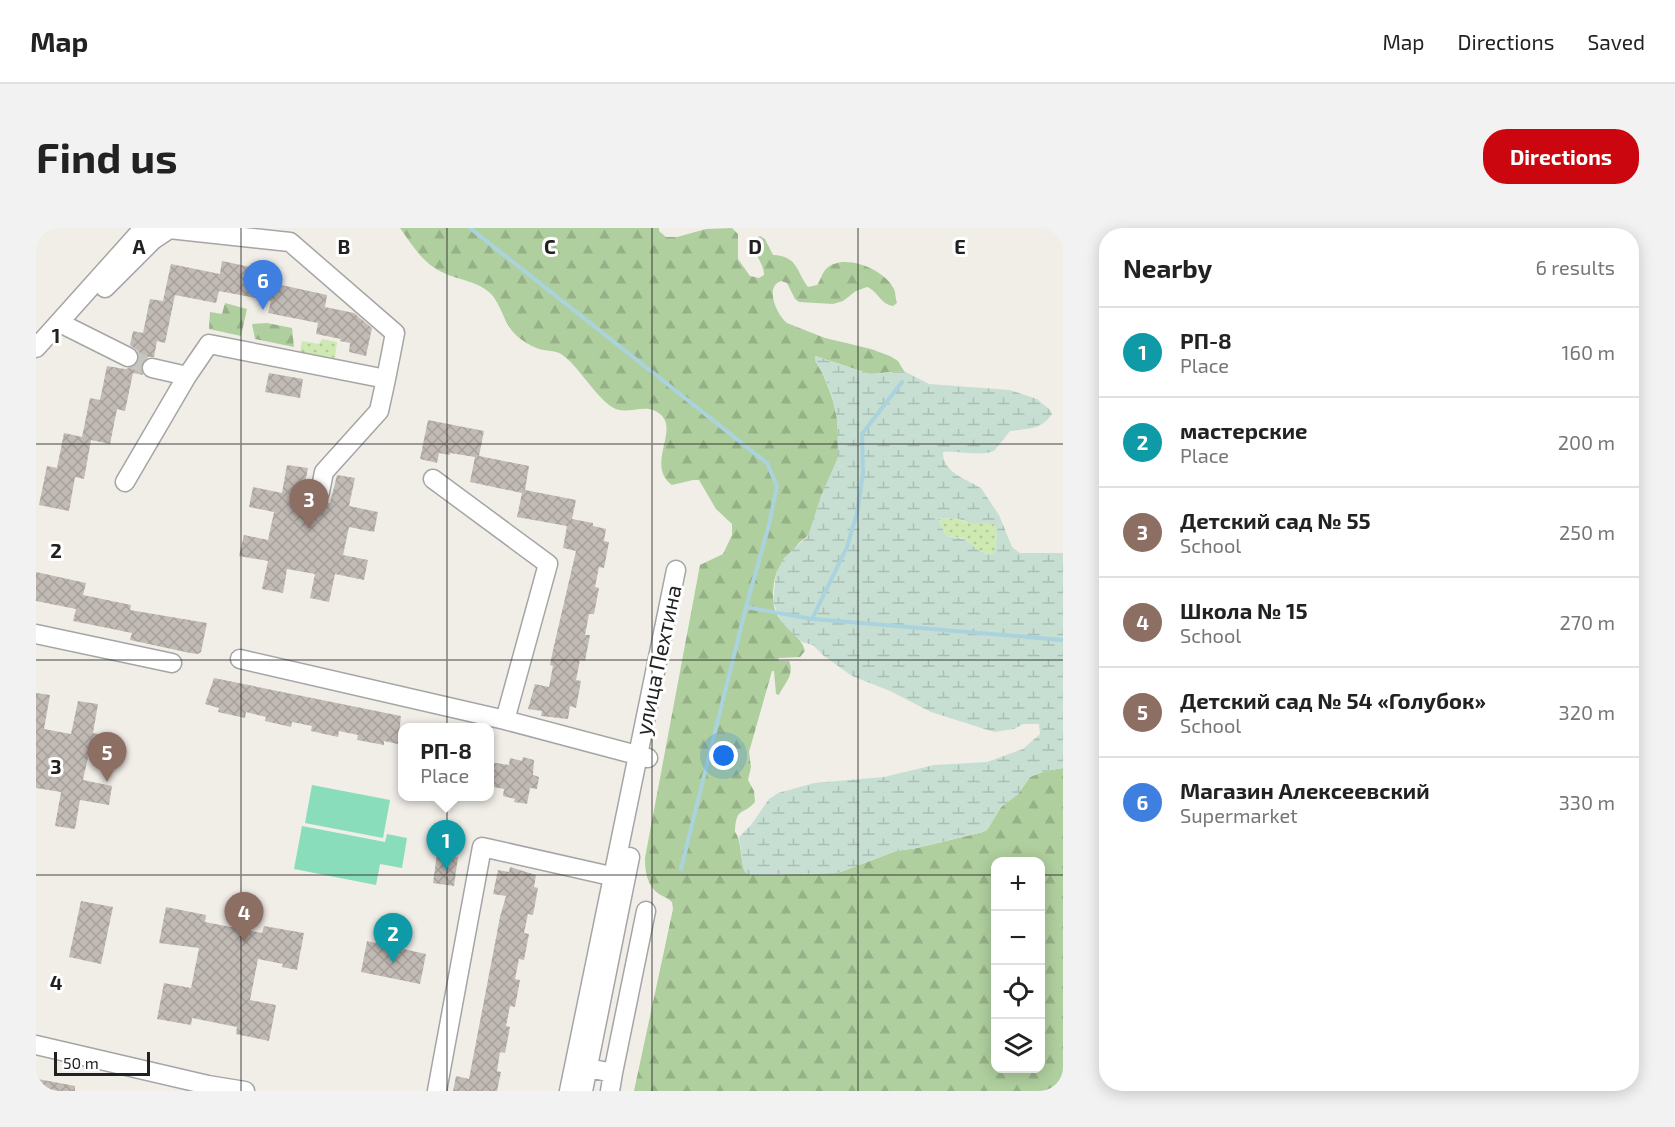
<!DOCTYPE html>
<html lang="en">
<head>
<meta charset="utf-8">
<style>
	:root { --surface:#fff; --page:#f2f2f2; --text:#222; --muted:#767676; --line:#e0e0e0; --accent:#cc060e }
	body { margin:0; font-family:"Exo 2",sans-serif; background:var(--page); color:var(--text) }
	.controls { position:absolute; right:18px; bottom:18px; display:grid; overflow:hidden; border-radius:12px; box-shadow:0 3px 15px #0003 }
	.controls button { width:54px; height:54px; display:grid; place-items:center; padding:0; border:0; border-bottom:2px solid var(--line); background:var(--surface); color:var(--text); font:30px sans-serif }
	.scale { position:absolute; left:18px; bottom:15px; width:96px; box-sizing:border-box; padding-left:6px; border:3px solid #212121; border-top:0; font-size:16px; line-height:21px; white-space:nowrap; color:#212121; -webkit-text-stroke:4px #fff; paint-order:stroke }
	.you { position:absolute; left:688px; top:528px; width:21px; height:21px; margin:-15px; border:4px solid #fff; border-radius:50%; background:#1a73e8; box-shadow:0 0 0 9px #1a73e833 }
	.badge { display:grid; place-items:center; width:39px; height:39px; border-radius:50%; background:var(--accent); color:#fff; font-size:20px; font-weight:700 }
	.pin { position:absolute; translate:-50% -50px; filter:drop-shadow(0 2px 3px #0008) }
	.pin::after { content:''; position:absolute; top:32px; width:21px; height:18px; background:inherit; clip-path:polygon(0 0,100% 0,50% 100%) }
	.popup { position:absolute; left:362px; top:495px; width:96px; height:78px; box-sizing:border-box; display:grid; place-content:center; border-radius:12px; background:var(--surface); filter:drop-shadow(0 2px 4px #0005); font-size:20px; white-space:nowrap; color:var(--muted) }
	.popup b { font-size:22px; color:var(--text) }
	.popup::after { content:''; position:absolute; left:50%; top:100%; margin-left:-12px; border:12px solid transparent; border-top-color:var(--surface) }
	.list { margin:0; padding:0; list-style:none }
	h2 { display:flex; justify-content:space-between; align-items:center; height:78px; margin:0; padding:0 24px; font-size:26px }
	h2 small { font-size:20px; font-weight:400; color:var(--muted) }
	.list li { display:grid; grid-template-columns:39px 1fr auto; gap:18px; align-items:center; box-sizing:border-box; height:90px; padding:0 24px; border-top:2px solid var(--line) }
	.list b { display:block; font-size:22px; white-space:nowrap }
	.list p { margin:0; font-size:20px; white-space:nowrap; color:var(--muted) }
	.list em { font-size:20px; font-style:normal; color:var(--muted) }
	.icon { flex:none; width:33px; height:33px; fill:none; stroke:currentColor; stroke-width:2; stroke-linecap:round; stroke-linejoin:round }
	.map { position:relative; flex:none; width:1027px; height:863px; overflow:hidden; border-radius:24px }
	header { display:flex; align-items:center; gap:36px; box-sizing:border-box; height:84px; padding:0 30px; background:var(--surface); border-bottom:2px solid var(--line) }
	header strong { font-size:28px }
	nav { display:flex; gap:33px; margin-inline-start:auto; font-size:21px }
	.intro { display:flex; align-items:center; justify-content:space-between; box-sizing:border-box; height:144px; padding:0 36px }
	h1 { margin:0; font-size:42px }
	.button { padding:15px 27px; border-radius:24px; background:var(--accent); color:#fff; font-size:21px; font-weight:700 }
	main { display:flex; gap:36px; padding:0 36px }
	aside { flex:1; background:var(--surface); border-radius:24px; box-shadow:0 3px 15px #0003 }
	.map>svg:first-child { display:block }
</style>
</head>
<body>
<header>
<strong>Map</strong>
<nav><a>Map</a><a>Directions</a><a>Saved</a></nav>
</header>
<div class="intro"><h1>Find us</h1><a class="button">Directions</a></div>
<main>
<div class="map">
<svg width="1027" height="863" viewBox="0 0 1027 863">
	<defs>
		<pattern id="grass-dots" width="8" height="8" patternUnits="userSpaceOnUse" patternTransform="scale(1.5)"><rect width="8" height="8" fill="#cee9b1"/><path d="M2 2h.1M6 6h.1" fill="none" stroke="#b1c898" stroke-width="1.8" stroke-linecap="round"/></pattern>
		<pattern id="forest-firs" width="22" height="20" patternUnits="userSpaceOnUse" patternTransform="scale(1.5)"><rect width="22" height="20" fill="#afcf9e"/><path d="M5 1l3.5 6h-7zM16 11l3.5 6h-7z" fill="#96b188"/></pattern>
		<pattern id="wetland-marsh" width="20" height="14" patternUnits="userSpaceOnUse" patternTransform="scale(1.5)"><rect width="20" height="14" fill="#c6dfd2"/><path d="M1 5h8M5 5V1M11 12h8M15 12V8" fill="none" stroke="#aabfb4"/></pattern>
		<pattern id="building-cross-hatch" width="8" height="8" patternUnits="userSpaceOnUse" patternTransform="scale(1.5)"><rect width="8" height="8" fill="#c2bab5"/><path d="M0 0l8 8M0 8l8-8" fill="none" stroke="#a6a09b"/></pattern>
	</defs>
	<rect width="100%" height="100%" fill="#f1eee8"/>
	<path fill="url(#grass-dots)" d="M286,111l15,3 -2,16 -35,-6 2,-11 17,3z
		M920,290l9,4 29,2 3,10 -2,18 -5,2 -16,-5 -6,-8 -5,-3 -17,-2 -8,-17z"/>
	<path fill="url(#forest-firs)" fill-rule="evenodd" d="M364,0h259v3l7,6h11l29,-8 26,-1 6,6v25l12,17 9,2 5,-3c0,-14 -14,-22 -8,-37l4,-2 5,3 8,16c25,1 23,16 35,32l9,-2c4,-5 5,-13 10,-17 18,-15 57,1 67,21 2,5 1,9 3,14l-4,3c-13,-2 -15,-15 -26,-19l-11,4 -13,10 -10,3 -34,-2 -4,-3 -8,-16 -6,-2c-17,6 -4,34 6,42l38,15 46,11 19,7 8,5 6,10 -34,3 -55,-18c13,30 31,67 23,101 -3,14 -11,25 -16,38 -5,12 -7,28 -13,39 -2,3 -7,6 -10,9 -18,22 -26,25 -26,56 1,27 28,33 32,52l-5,6 -21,1 -1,1 1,2h10c6,14 -5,23 -10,34l-3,-1 -2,-23h-2l-23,81 2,15 -3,13 6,11 1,11c-12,14 -19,4 -20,30 7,9 5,29 10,40l20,3 73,-2 58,-22 21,-3 66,-16 4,-2 14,-23 17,-13 12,-17 15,-6 18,-3v323h-429l39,-182 -1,-7c-4,-4 -8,-5 -13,-8 -12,-8 -14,-22 -14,-36l55,-293 23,-11 9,-19v-11l-16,-15 -17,-29h-6l-21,5c-27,-20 8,-55 -12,-71 -15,-13 -33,3 -48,-7 -19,-13 -34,-42 -51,-53 -5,-3 -11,-3 -17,-4 -10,-1 -25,-11 -31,-18 -10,-12 -13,-30 -23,-39 -13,-12 -31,-13 -46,-20 -20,-8 -32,-28 -44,-45zM960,634h45v206h-45z
		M189,75l22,6 -6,27 -32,-7 1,-17 12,2z
		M231,95l25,5 2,19 -39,-8 -3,-15z"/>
	<path fill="url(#wetland-marsh)" fill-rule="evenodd" d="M779,128l55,18 34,-3 25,13 81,6 27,9 13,11 2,4c-12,17 -24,14 -42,17l-16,20c-16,6 -34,-1 -51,1 -1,20 23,27 38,36l18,27 13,32 8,6h43v215l-18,3 -15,6 -12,17 -17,13 -14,23 -4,2 -66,16 -21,3 -58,22 -89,2 -4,-3 -2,-5 -4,-30 12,-12 18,-26 9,-6 36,-10 70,-6 50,-12 53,-3 36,-13 17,-15 -1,-10h-16l-9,5 -20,3 -63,-20 -41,-21 -38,-15 -28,-20 -11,-11 -11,-3 -8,-7 -13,-14 -8,-19 3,-29 8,-15 24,-22 13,-40 17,-39 -1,-37 -5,-23 -7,-19 -10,-17zM920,290l14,5 24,1 3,10 -2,18 -5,2c-15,-4 -14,-5 -25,-15l-19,-3 -8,-17z"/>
	<path fill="#89ddba" d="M276,557l78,15 -7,38 -78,-15z
		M266,598l83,16 2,-8 20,4 -5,30 -22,-4 -4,21 -82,-16z"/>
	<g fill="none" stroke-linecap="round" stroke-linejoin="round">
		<path stroke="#aad3dd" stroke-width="4" d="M434,0l297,235 10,23 -8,39 -23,82 -65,262
			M710,379l66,12 35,-72 10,-34 6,-40 -1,-39 40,-52
			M777,391l250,21"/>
	</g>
	<path fill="url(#building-cross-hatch)" d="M186,33l57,12 -2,11 50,11 -2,12 29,6 18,15 -6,28 -17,-4 1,-9 -10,-2 1,-2 -25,-5 2,-11 -50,-10 3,-12 -52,-10 -3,12 -41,-8 -10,48 -8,-2 -3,16h-6l-5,4 -2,5 2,9 -10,-2 -8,38 -8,-2 -7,35 -19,-4 -7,39 -9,-2 -6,34 -30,-6 8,-39 10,2 7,-35 18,4 8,-39 10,2 7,-34 18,3 9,-2 4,-4 1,-6 -1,-6 -8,-6 3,-14 10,2 7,-34 13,2 8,-37 49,10z
		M233,145l34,6 -3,19 -35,-6z
		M392,192l56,11 -5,25 50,10 -4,24 51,10 -4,19 21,4v3l13,3 -2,12 5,1 -5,26 -5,-1 -4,20 4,1 -5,26h-5l-4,21h5l-5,26 -5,-1 -4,20 5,1 -5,27 -6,-2 -2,13 -27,-3 1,-5 -14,-2 7,-25 14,3 4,-21 -3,-1 3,-15 23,-99 -13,-3 4,-22 -50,-9 5,-24 -52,-11 5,-25 -25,-4v2l-11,-2 -2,10 -17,-4z
		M251,237l21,3 -6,29 15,6h13l7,-28 18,3 -6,28 29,6 -4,20 -25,-5 -6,28 25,5 -4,20 -29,-6 -6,28 -19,-4 5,-24 -28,-5 -4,24 -21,-4 6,-28 -29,-5 5,-21 24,5 6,-28 -25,-5 4,-20 29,6z
		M0,344l50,11 -3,12 48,10 -1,5 77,13 -6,29 -3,2 -8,-1 -60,-13 2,-7 -59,-12 3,-12 -40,-8z
		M178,450l187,38 -3,28 -14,-3v4l-27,-5 1,-5 -19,-4 -1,6 -27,-6 1,-5 -20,-4 -1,5 -26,-6 1,-4 -20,-5 -1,6 -27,-6 1,-4 -14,-4z
		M0,465l14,2 -6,34 27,5 7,-33 20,3 -5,29 28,5 -4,20 -28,-5 -6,27 29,6 -3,19 -29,-5 -5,29 -20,-3 6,-34 -25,-4z
		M487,529l11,3 -1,15 6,2 -2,12 -7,-1 -3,16 -13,-2 1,-3 -12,-3 1,-7 -15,-3v-24l20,3 1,-7 12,3z
		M401,626l21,3 -4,29 -21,-3z
		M474,639l26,8 -2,12 4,1 -5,27 -5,-1 -4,19 5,1 -5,26 -5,-1 -4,20 5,1 -5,27 -5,-1 -4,20 4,1 -5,26 -5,-1 -3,19 4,1 -4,19h-44l3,-15 13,3 31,-162 6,-21 -13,-2 5,-24 11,2z
		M45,673l32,6 -12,57 -32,-7z
		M130,679l40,8 -1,7 57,11 2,-7 40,7 -7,37 -15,-3 1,-3 -25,-5 -8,41 26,5 -7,36 -33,-7 1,-7 -45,-9 -1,7 -34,-6 7,-36 27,5 8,-40 -40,-5z
		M331,713l59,13 -6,30 -59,-12z
		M2,851l37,7v5h-39z"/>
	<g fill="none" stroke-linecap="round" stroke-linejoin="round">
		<path stroke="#c7c5c0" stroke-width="18" stroke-dasharray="18 9" stroke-linecap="butt" d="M92,129l24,11"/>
		<g stroke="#a5a5a5" stroke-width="21">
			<path id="minor" d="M69,60l48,-48 15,-10
				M30,98l62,31
				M0,120l104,-116 29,-3 121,13 105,91 -9,46
				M116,140l35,8 22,-32 177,35 -7,32 -55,61 -4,20
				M397,251l115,85 -43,156
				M89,254l62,-106
				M0,406l136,29
				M204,431l265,61 143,38
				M0,817l172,40 37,6
				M552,840l25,5 33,-162
				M401,863l45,-244 142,32
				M533,863l107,-521
				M547,863l47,-234
				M574,863l3,-18"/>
		</g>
		<use href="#minor" stroke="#fff" stroke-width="18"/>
	</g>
	<path fill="none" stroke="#212121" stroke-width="1.5" stroke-opacity="0.55" d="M205,0v863M411,0v863M616,0v863M822,0v863M0,216h1027M0,432h1027M0,647h960M1005,647h22"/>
	<g text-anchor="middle" stroke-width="6" stroke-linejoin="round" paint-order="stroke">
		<g font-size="22" fill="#212121" stroke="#fff">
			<text transform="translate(622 432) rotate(-78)" y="8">улица Пехтина</text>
		</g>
	</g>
	<g font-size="20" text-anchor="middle" font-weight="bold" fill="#212121" stroke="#fff" stroke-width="6" stroke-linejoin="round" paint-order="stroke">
		<text x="103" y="26">A</text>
		<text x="308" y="26">B</text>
		<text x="514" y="26">C</text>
		<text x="719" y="26">D</text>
		<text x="924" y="26">E</text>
		<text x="20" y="115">1</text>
		<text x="20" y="330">2</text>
		<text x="20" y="546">3</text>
		<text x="20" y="762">4</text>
	</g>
</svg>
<div class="controls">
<button>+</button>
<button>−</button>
<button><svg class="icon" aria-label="locate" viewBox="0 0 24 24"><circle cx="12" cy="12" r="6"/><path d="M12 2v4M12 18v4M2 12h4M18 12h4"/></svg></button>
<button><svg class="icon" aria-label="layers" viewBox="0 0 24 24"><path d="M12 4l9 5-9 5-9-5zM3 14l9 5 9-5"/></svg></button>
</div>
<div class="scale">50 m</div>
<div class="you"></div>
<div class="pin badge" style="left:410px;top:642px;background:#0f9aa8">1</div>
<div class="popup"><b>РП-8</b>Place</div>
<div class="pin badge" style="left:357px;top:735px;background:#0f9aa8">2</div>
<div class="pin badge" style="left:273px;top:301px;background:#8d6e63">3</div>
<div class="pin badge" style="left:208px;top:714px;background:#8d6e63">4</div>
<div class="pin badge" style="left:71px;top:554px;background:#8d6e63">5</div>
<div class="pin badge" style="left:227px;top:82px;background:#3f7fe0">6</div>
</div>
<aside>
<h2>Nearby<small>6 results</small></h2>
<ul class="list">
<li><span class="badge" style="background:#0f9aa8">1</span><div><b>РП-8</b><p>Place</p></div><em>160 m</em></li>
<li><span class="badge" style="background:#0f9aa8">2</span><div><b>мастерские</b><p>Place</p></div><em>200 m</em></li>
<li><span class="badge" style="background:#8d6e63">3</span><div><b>Детский сад № 55</b><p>School</p></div><em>250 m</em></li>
<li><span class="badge" style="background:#8d6e63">4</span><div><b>Школа № 15</b><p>School</p></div><em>270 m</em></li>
<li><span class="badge" style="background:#8d6e63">5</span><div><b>Детский сад № 54 «Голубок»</b><p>School</p></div><em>320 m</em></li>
<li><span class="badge" style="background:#3f7fe0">6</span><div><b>Магазин Алексеевский</b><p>Supermarket</p></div><em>330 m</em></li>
</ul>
</aside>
</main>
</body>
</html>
